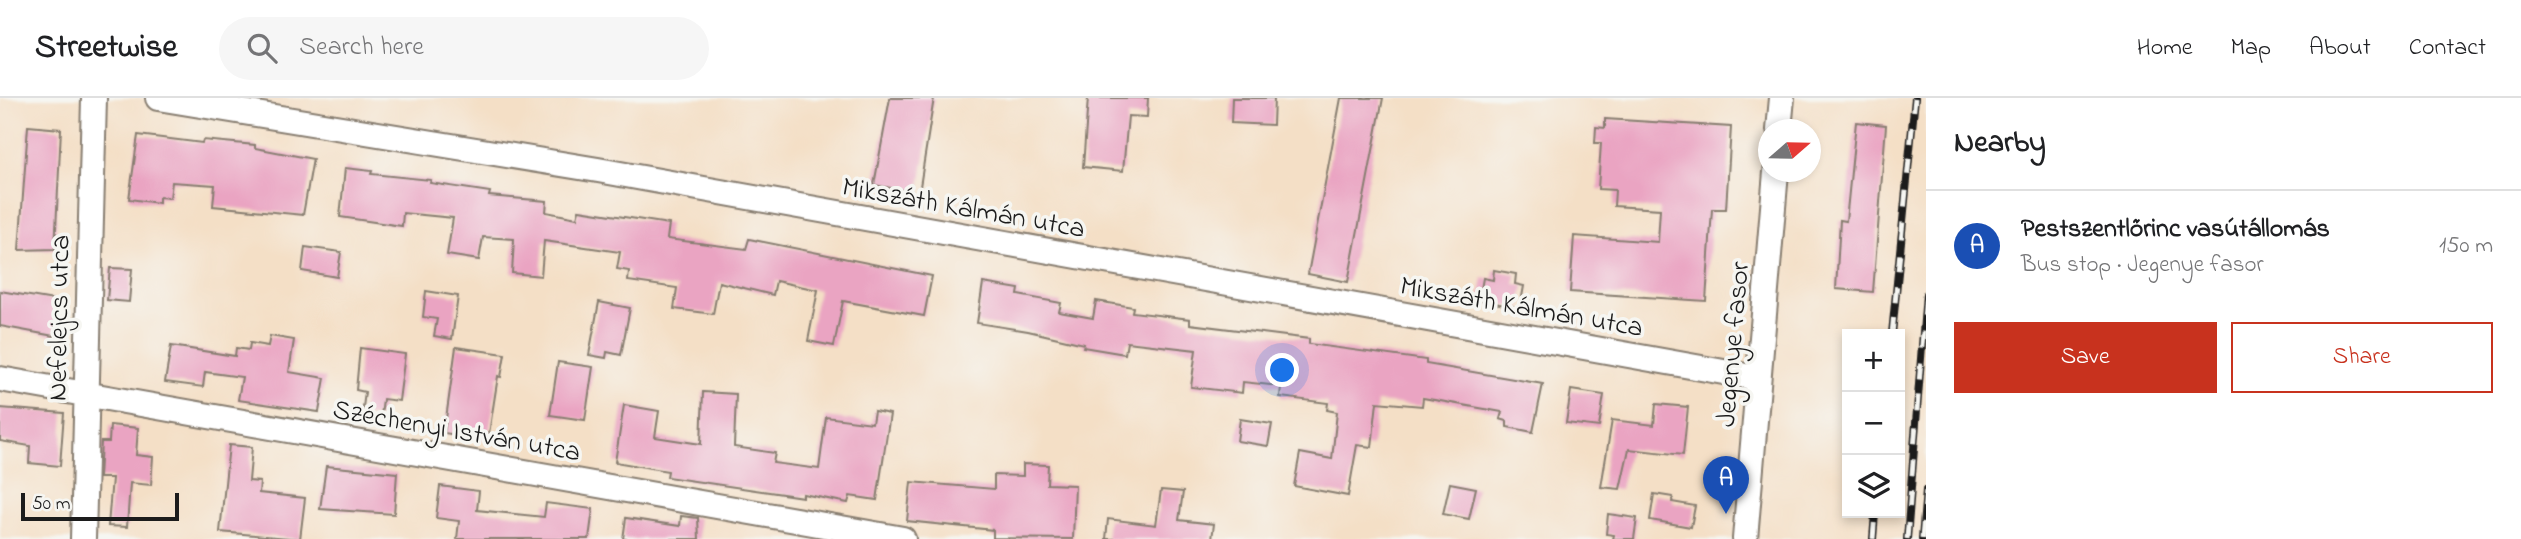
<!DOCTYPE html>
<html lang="en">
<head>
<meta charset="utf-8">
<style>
	:root { --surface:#fff; --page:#f6f6f6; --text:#202124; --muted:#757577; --line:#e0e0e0; --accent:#c8321e }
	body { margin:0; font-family:"Indie Flower",sans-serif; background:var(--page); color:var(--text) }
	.controls { position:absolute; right:21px; bottom:21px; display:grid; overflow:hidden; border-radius:0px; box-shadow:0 4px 10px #0003 }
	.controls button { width:63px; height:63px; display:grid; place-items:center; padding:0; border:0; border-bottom:2px solid var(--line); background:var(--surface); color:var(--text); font:35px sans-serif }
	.compass { position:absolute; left:1758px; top:21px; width:63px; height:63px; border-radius:50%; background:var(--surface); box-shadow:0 4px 10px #0003; rotate:70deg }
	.scale { position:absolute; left:21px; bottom:18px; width:158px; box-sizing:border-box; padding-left:7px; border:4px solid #1c1c1c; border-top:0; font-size:19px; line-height:24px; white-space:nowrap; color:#1c1c1c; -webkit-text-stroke:5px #f6f6f2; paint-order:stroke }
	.you { position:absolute; left:1283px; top:273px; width:24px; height:24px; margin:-18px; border:5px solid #fff; border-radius:50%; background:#1a73e8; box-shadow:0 0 0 10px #1a73e833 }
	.badge { display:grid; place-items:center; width:46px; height:46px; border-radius:50%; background:var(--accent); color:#fff; font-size:23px; font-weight:700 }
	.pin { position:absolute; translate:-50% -58px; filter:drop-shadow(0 2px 4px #0008) }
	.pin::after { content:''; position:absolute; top:37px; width:24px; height:21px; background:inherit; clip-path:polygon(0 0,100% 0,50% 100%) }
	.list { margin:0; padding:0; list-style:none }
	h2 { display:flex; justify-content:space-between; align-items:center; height:91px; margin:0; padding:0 28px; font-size:30px }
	h2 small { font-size:23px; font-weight:400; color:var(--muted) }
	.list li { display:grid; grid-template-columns:46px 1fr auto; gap:21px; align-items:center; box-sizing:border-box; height:112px; padding:0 28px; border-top:2px solid var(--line) }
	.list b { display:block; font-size:26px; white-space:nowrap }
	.list p { margin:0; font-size:23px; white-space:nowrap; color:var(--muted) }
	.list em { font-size:23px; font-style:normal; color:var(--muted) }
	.actions { display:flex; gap:14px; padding:21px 28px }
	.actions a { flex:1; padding:16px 0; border:2px solid var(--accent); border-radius:0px; text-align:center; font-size:24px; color:var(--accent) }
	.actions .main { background:var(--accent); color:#fff }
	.icon { flex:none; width:38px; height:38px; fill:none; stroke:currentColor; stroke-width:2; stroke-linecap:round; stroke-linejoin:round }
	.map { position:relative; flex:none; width:1926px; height:441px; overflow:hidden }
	header { display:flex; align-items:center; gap:42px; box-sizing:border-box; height:98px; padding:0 35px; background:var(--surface); border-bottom:2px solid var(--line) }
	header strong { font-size:33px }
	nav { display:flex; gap:38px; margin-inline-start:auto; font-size:24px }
	.search { width:490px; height:63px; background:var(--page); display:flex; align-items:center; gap:18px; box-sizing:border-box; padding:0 24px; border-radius:38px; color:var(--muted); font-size:26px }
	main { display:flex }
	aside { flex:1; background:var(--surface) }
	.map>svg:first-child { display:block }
</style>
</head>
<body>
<header>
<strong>Streetwise</strong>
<div class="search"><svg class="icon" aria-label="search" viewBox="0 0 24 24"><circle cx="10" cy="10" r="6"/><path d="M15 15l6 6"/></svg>Search here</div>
<nav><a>Home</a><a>Map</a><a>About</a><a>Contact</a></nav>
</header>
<main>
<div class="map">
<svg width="1926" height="441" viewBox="0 0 1926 441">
	<rect width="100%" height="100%" fill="#f6f6f2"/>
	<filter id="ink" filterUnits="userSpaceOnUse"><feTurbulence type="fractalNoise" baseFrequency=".0143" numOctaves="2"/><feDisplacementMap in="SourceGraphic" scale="14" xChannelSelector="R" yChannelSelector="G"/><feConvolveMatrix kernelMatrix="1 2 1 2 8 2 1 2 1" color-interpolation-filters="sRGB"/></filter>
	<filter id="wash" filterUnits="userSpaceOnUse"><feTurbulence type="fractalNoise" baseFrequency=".00686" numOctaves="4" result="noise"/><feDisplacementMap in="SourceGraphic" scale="28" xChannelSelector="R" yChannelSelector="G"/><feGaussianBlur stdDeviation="1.57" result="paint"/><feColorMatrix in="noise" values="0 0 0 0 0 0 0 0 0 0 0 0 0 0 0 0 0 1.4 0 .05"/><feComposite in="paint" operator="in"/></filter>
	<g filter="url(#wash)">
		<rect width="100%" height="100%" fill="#f4dfc6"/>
		<g id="blocks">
			<path fill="#eaa4c2" d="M890,0h44l-15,95 -45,-8z
				M1088,0h60l-1,19 -19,-1 -5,55 -40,-4z
				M1232,0h42l-1,27 -42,-2z
				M1341,0h42l-35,184 -40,-8z
				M1605,21l126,8 -5,82h-14l-6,92 -136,-9 4,-56 84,6 2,-33 -46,-3 1,-16 -17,-1 3,-46h-6l1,-16 9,1z
				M1856,24l30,3 -13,167 -37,-3 4,-69 6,1z
				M28,28l33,3 -6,120 -36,1z
				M138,37l64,8 1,-3 52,5v3l58,11 -10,56 -90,-9 2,-21 -43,-3 -2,16 -11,-1v6l-30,-4z
				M345,70l27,3 -1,3 60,6 -1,3 60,9 -1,4 58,5 -1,11 31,6 2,-8 90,14 -2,15 79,10 3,-10 183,37 -8,40 -81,-15 -9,45 -26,-5 10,-51 -42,-9 -3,14 -54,-13 -6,32 -39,-5 3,-21 -49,-7 1,-10 -12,-2 3,-17 -76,-11 -3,35 -29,-3 2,-34 -31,-2 -4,23 -32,-5 6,-37 -50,-5 -1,13 -62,-9z
				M305,149l36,5 -4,25 -35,-6z
				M110,170l22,1 -3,33 -22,-2z
				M1494,172l22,4 -1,10 9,2 -4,22 -41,-8 4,-22 10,2z
				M983,185l36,6 -1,6 43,8 -2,9 34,6 3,-17 37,6 -1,5 58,7v5l119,15v5l117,16v4l117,20 -10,48 -26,-5v-6l-7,-2 2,-7 -79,-14 -1,8 -45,-4 -5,45 -15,-2 -9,51 -54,-10 6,-33 32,6 5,-47 -10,-2 1,-7 -48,-6 1,-11 -38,-4 -1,11 -51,-6 5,-37 -69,-8 -2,12 -42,-7 1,-3 -56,-13 -51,-8z
				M0,193l60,10 -6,35 -54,-10z
				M426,193l32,5 -6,43 -18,-3 3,-17 -14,-2z
				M599,204l31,6 -9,47 -14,-3 -1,6 -17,-3z
				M270,238l24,4 -5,32 36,6 -6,34 -81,-12 4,-23 -37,-5 -2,15 -38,-5 6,-36 64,10 1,-8 13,2 1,-7 18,3z
				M456,249l49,7 -4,23 -3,-1 -10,64 -44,-7z
				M360,250l45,6 -6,47 -16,-2 -2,18 -19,-2 3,-23 -9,-2z
				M558,264l35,5 -8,53 -35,-5z
				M1571,292l33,5 -5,32 -33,-4z
				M703,294l33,2 -2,53 41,6 -2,10 46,6 7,-52 46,6 2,-12 16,3 -13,86 -27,-4 -2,7 -45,-9v3l-136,-20 1,-6 -53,-9 9,-57 35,6 -4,26 46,7z
				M1656,306l32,3 -5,48 -54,-6 -9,40 -19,-2 11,-67 42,5z
				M0,310l64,5 -4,53 -31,-3 1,-17 -30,-5z
				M1240,321l32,5 -4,22 -31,-5z
				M110,327l28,3 -2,27 17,2 -2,28 -21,-2 -3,44 -19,-1 4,-48h-13l2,-36h8z
				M229,347l23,2 -3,34 11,1 -1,11 46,5 -5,41 -80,-7z
				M1023,366l25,1 -1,19 28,1 -2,54 -80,-1v-8l-86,-9 4,-39 83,7v-14l29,1z
				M326,368l71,7 -3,41 -74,-5z
				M1450,385l26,5 -7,31 -26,-5z
				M440,388l39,5 -2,19 67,7 2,-14 47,6 -4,30h-132l2,-18 -23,-3z
				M1161,392l22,2 -4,28 35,4 -2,15h-106l2,-20 48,6z
				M1654,396l19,3 -1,5 23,4 -4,21 -41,-7z
				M1608,416l29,4 -3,21h-21l1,-4 -8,-1z
				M681,418l17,2 1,21h-76l3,-21 54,8z"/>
		</g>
	</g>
	<g filter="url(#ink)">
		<use href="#blocks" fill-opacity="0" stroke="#887e71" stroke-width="2"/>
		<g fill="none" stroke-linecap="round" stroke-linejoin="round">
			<g stroke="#887e71" stroke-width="28">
				<path id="minor" d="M158,0l440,72 1159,208
					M1779,32l3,-32
					M0,281l903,160
					M83,441l11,-441
					M1745,441l31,-367"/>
			</g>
			<use href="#minor" stroke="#fff" stroke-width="24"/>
			<g stroke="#1c1c1c" stroke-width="8">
				<path id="rail" d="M1892,236l23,-236
					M1873,441l2,-26
					M1907,441l19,-245
					M1922,441l4,-49"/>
			</g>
			<use href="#rail" stroke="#f6f6f2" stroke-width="5" stroke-dasharray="16" stroke-linecap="butt"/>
		</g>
	</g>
	<g text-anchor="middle" stroke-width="7" stroke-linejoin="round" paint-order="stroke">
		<g font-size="28" fill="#1c1c1c" stroke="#f6f6f2">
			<text transform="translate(964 108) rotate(10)" y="10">Mikszáth Kálmán utca</text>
			<text transform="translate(1522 207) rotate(10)" y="10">Mikszáth Kálmán utca</text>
			<text transform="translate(57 220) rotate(-89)" y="10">Nefelejcs utca</text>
			<text transform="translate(1731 246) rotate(-85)" y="10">Jegenye fasor</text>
			<text transform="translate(457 331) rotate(10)" y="10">Széchenyi István utca</text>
		</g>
	</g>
</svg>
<div class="controls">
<button>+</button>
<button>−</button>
<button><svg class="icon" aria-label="layers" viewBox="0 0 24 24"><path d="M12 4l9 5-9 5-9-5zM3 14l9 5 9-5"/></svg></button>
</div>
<svg class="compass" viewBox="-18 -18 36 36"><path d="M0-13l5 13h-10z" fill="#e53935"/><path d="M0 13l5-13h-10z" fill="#757577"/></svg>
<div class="scale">50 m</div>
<div class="you"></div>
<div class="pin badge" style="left:1726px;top:416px;background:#1a4fb4">A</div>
</div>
<aside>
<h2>Nearby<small></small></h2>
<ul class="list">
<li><span class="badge" style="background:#1a4fb4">A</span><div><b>Pestszentlőrinc vasútállomás</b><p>Bus stop · Jegenye fasor</p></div><em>150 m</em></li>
</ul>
<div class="actions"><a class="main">Save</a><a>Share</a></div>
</aside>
</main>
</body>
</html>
